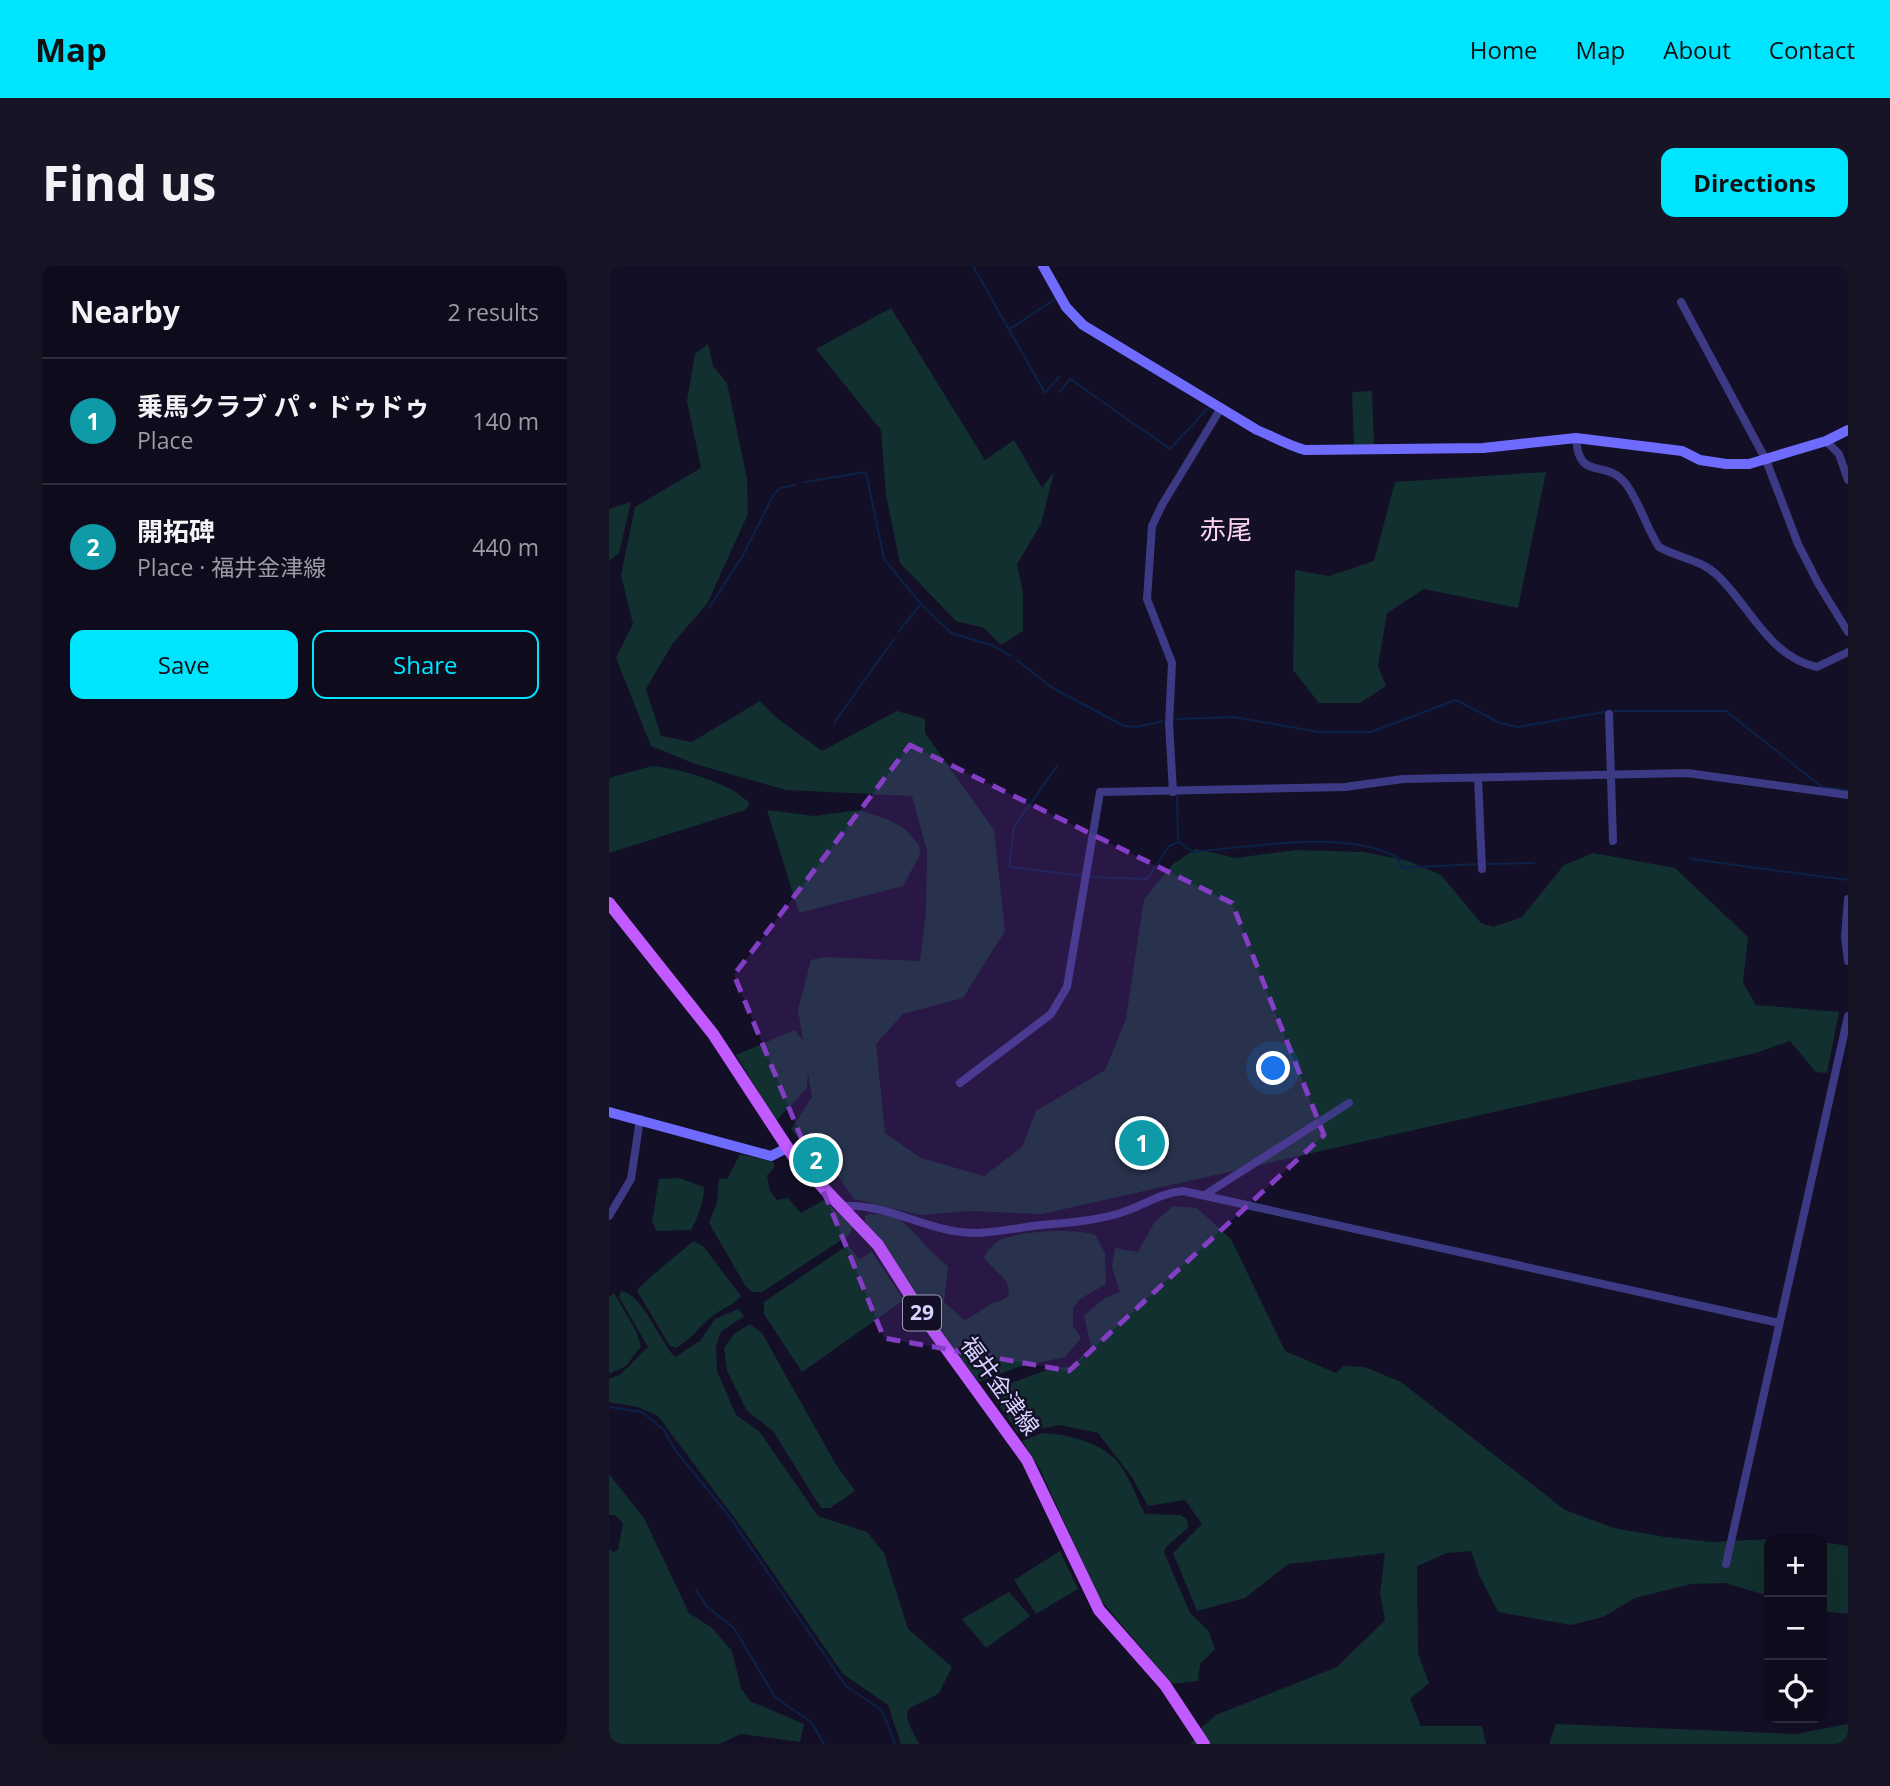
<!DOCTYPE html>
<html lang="en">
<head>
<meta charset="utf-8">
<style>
	:root { --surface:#0e0b1c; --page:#171425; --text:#f1f3f6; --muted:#9b9ba3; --line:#2e2b3b; --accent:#00e5ff }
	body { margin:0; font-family:"Open Sans","Noto Sans JP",sans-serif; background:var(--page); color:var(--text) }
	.controls { position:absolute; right:21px; bottom:21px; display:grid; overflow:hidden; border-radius:14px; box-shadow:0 7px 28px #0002 }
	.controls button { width:63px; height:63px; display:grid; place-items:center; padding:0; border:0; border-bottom:2px solid var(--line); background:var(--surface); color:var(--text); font:35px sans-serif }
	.you { position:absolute; left:665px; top:803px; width:24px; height:24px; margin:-18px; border:5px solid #fff; border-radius:50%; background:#1a73e8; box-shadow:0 0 0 10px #1a73e833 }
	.badge { display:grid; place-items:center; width:46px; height:46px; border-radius:50%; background:var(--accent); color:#fff; font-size:23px; font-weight:700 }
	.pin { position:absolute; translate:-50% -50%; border:4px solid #fff; box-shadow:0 2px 7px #0006 }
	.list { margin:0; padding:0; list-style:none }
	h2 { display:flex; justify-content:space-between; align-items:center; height:91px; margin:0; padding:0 28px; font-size:30px }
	h2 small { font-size:23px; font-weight:400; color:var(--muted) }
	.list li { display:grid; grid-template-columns:46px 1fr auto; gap:21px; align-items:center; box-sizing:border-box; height:126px; padding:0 28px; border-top:2px solid var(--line) }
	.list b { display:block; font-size:26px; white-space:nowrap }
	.list p { margin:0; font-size:23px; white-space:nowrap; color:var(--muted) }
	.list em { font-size:23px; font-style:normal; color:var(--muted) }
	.actions { display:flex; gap:14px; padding:21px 28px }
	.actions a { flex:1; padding:16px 0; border:2px solid var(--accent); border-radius:14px; text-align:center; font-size:24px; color:var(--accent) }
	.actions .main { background:var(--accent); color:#111 }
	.icon { flex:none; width:38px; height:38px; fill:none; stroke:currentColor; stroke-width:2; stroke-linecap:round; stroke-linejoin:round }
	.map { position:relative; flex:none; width:1239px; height:1478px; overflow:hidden; border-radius:14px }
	header { display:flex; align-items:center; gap:42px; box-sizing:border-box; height:98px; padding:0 35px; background:var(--accent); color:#111 }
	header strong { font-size:33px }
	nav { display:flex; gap:38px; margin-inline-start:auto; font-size:24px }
	.intro { display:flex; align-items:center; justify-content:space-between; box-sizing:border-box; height:168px; padding:0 42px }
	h1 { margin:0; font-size:49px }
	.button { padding:18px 32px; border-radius:14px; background:var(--accent); color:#111; font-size:24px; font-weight:700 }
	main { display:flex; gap:42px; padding:0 42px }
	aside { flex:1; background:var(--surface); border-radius:14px; box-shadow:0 7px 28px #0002 }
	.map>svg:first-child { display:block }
</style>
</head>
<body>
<header>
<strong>Map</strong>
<nav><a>Home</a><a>Map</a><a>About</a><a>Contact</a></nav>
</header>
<div class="intro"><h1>Find us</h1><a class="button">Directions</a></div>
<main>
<aside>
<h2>Nearby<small>2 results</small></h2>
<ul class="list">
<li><span class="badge" style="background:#0f9aa8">1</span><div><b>乗馬クラブ パ・ドゥドゥ</b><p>Place</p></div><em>140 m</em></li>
<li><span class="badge" style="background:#0f9aa8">2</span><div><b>開拓碑</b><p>Place · 福井金津線</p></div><em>440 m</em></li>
</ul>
<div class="actions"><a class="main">Save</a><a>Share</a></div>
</aside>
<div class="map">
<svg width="1239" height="1478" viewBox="0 0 1239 1478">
	<rect width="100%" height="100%" fill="#130f26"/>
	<path fill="#12302f" d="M282,42l94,152 29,-20 28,48 12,-16 -13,52 -24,40 6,29v38l-22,14 -17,-17 -28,-7 -56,-58 -14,-68 -5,-65 -65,-81z
		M99,78l5,22 14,17 20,96 1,35 -41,90 -34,39 -27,46 15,47 31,6 68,-41 17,17 45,33 75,-40 28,8v14l69,97 11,101 -42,67 -60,16 -27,30 9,89 36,25 63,18 38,-29 14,-36 69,-41 21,-51 18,-120 29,-35 23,-15 40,9 59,-8 69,2 44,9 33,14 40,48 12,4 29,-10 42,-52 29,-12 82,15 73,69 -5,46 13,22 83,7 -12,61 -11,-1 -26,-31 -34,12 -714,161 -71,-3 -51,4 -66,-16 -25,-36 -23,-15 -15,-19 21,-32 -4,-24 -1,15 -31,33 -40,-66 59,-25 8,11 -5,-31 13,-50 13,-3 96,4 6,-48 1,-62 -15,-55 -126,-6 -91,-26 -44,-18 -35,-88 17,-34 -12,-49 14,-68 66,-39 -14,-67 8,-47z
		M763,125l2,53 -20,1 -2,-53z
		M937,206l-28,136 -94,-19 -37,24 -9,53 8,20 -26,17h-41l-26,-33 2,-100 34,6 45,-15 21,-79z
		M22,236l-12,51 -10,8v-52z
		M43,500c26,2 81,17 98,38l-5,6 -136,43v-75z
		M158,544l47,6 45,-6 30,10 16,9 14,16 1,10 -17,31 -104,27z
		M131,888l34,8v6l-7,7 3,16 7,9 11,-2 13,15 23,-13 29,27 -4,8 -87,57h-9l-7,-5 -37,-64 8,-20 2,-24 9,-1z
		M70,912l25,9c0,16 -6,29 -13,43l-34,1 -5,-9 7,-43z
		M564,940l24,2 34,31 54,112 51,22 7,-7 22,1 36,15 164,128 49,18 51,9 47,5 80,-4 9,1h-32v57l-44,-13 -34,1 -56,14 -32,19 -32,8 -73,-13 -18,-35 -9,-26 -24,2 -30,13 1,87 11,30 -19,16 11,27h61l4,18h-295l12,-18 13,-11 121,-48 48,-47 -5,-27 5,-40 -97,11 -43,34 -48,13 -24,-58 29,-29 -17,-24 -37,6 -16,-29 -34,-44 -38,-8 -42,8 -29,-42 55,-20 28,-5 19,-19 -7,-32 21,-17 15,-6 -8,-25 3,-19 23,4 16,-29z
		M261,948c33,1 38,12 57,33 6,8 14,12 21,20l-4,35 20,18c11,-4 16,-10 25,-15 8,-4 13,-3 20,-10l-2,-13 -23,-24c3,-7 10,-16 18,-19 20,-8 74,-11 93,-4l10,18 1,31 -26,15 -7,9v18l8,12 -16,19 -47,10 -39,15 -33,-43 -81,-117v-6z
		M84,975l10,5 38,50c-8,10 -17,11 -27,19 -15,10 -18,21 -38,33l-6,-2 -33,-55c4,-8 46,-40 56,-50z
		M239,979l11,14 13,-7 32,48 -102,72 -38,-58v-12z
		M12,1025c22,3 38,50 54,66l25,-16 15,-22 23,-10 6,7 -23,16 -5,14 1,25 19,44 23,16 59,85 49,16 17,21 24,76 44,38 -13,26c-29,19 -44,7 -20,51h-18l-13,-39 -45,-31 -98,-142 -87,-116 -20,-9 -29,-5v-23l12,-5 27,-27 -29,-50z
		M5,1027l22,38 5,15 -15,20 -17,8v-77z
		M141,1058l12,9 73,130 20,28 -25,17h-9l-48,-77 -26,-20 -20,-40 -3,-23 10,-14z
		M433,1167c26,1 62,10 78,32 10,14 17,34 25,49l35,1 7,4 1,9 -22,19 -2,5 26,61 18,17 7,19 -15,15 -2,17 -26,3 -73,-86 -59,-129 -18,-28z
		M0,1208l35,44 45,95 23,15 20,23 9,37 9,13 54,23 -4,18 -59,-8 -22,10h-110v-196l4,4 5,-2 5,-27 -8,-8h-6z
		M1213,1276l26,4v68l-26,-3z
		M451,1285l18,38 -42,25 -22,-34z
		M400,1326l21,24 -44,32 -24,-29z
		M947,1458l239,10 53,-10v20h-299z"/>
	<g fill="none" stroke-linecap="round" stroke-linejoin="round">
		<path stroke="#0c2248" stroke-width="2" d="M364,0l72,127 14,-16
			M401,63l45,-30
			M450,126l11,-13 100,70 39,-42
			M196,216l61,-10 18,87 37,45 -23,28
			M313,339l29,28 40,12 20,11
			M100,342l33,-51 32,-63 6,-6 15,-3
			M408,394l34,27 73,39 13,1 26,-6
			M1005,445h112l96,76 26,3
			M569,453l56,-2 85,15h52l85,-32 44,23 18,4 86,-15
			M225,457l60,-84
			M448,500l-43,61 -5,40 73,9
			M568,530l1,45
			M1082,593l157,21
			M879,598l46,-1
			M481,611l57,2 22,-33 10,-4 14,10c59,-5 151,-23 204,5l5,11 75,-4
			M0,1141l33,5 22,18 11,20 54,66 117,170 36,24 13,34
			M87,1324l11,17 27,21 41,69 36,25 13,22"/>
		<path stroke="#3d3a85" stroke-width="8" d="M1072,36l85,158 32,84 21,41 29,47
			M967,172c3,45 28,19 50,46 14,19 20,43 33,63 19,11 41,12 58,28 33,31 51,81 100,92l31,-15
			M1217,175l13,13 9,26
			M1000,448l4,127
			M869,512l4,91
			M564,526l-4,-69 3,-60 -25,-64 5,-73 10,-21 59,-97
			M1239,633l-3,38 3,24
			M351,817l91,-69 16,-27 33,-195 245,-5 58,-8 284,-6 161,22
			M597,928l143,-91
			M233,940c46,-3 85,26 131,27 20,0 40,-4 59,-7 29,-3 57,-4 85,-12 23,-6 42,-21 66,-23l596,132
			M0,950l22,-37 9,-60
			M1117,1298l122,-548"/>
		<path stroke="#6f6bff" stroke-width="10" d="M434,0l23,41 17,18 174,105c17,7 30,15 48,20l178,-2 93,-10 106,13 18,9 26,4h23l77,-23 22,-11
			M0,846l162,44 16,-8"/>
		<path stroke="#c25bff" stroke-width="12" d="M0,637l104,131 80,122 85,89 49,77 100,138 72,150 66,75 39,59"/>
	</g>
	<path fill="#843dc5" fill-opacity="0.2" stroke="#843dc5" stroke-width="5" stroke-dasharray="14 9" stroke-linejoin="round" d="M301,479l322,158 92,232 -255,236 -185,-33 -150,-363z"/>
	<g text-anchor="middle" stroke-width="5" stroke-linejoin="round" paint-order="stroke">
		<rect fill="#130f26" stroke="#9e99be" stroke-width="2" x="294" y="1029.5" width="38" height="35" rx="5"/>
		<g font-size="21" font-weight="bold" fill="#d9d4ff">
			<text x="313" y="1054">29</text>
		</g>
		<g font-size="23" fill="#d9d4ff" stroke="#130f26">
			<text transform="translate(391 1120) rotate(54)" y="8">福井金津線</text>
		</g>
		<g font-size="26" fill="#ffd6f0" stroke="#130f26">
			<text x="617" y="273">赤尾</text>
		</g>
	</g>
</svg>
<div class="controls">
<button>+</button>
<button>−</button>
<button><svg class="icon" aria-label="locate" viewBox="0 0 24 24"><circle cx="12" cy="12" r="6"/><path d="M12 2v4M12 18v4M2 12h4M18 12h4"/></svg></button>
</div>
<div class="you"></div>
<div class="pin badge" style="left:533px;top:877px;background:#0f9aa8">1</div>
<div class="pin badge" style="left:207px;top:894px;background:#0f9aa8">2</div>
</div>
</main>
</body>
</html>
